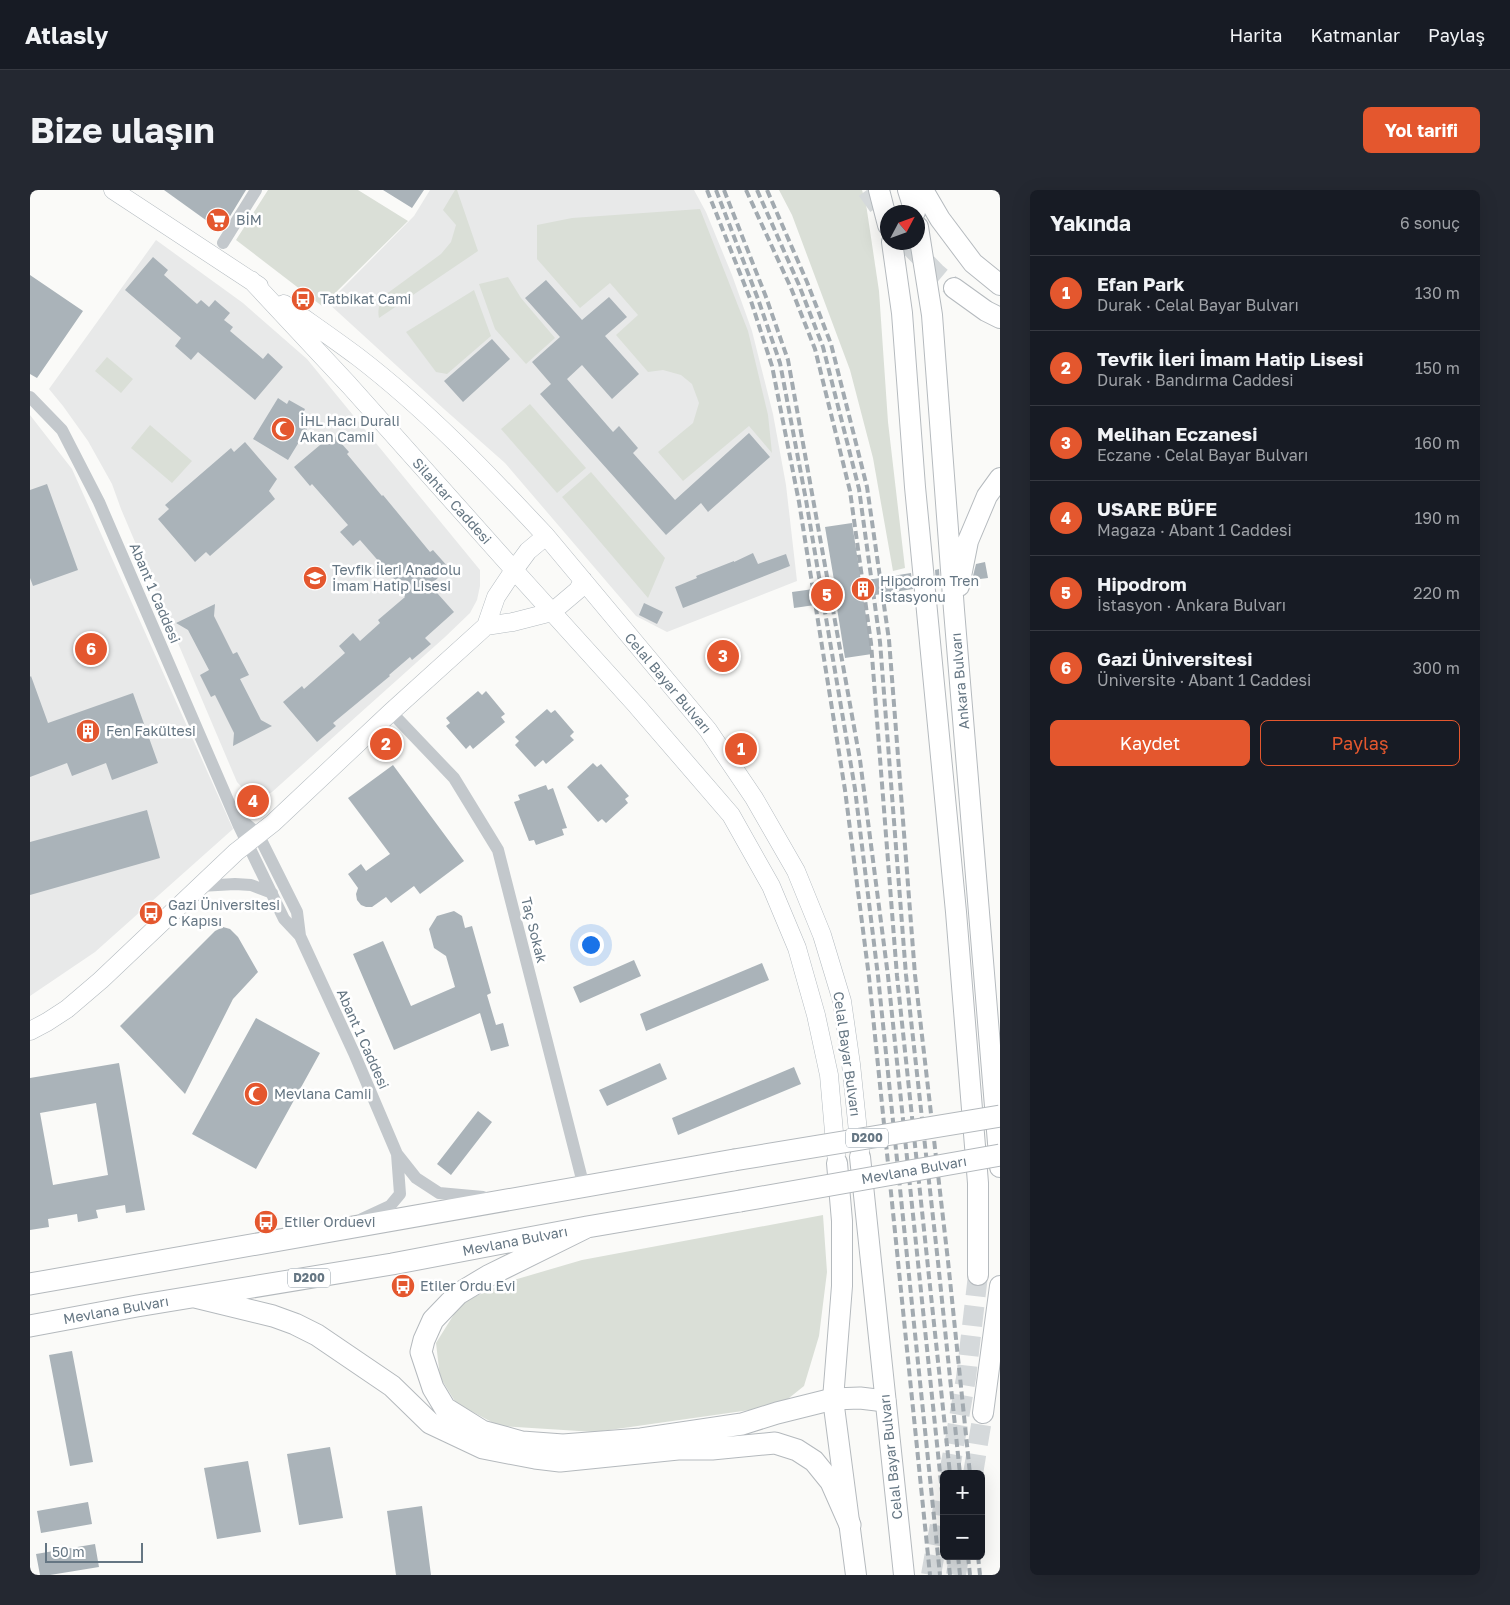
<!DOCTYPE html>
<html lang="tr">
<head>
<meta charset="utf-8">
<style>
	:root { --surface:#171b24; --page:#242831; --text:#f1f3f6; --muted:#9ea1a6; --line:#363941; --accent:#e4572e }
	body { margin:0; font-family:"Golos Text",sans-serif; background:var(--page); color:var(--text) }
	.controls { position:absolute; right:15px; bottom:15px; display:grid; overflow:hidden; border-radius:8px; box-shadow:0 5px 20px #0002 }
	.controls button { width:45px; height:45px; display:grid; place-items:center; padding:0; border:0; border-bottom:1px solid var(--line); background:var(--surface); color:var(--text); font:25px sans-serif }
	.compass { position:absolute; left:850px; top:15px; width:45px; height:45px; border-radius:50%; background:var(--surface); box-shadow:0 5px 20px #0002; rotate:49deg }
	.scale { position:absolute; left:15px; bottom:12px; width:98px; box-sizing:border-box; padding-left:5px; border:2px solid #657683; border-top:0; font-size:14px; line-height:18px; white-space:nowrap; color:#657683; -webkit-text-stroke:4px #fff; paint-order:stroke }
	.you { position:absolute; left:560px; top:754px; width:18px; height:18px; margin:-12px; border:4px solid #fff; border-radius:50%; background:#1a73e8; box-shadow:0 0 0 8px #1a73e833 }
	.badge { display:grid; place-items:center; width:32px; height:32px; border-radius:50%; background:var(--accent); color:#fff; font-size:16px; font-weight:700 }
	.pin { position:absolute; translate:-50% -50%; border:2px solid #fff; box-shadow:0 1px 5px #0006 }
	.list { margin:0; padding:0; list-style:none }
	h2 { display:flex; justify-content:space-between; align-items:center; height:65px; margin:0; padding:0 20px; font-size:21px }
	h2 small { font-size:16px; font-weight:400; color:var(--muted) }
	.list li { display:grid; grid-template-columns:32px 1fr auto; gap:15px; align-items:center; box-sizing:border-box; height:75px; padding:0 20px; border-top:1px solid var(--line) }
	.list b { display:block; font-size:19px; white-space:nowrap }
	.list p { margin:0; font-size:16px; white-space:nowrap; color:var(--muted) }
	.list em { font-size:16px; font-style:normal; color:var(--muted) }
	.actions { display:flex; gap:10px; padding:15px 20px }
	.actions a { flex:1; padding:11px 0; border:1px solid var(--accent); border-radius:8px; text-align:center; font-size:18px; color:var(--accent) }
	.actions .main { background:var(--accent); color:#fff }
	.map { position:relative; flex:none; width:970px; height:1385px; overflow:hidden; border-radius:8px }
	header { display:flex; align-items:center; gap:30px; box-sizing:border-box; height:70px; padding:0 25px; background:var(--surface); border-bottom:1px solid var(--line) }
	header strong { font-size:24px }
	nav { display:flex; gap:28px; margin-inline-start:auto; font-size:18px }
	.intro { display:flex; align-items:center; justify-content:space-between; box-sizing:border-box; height:120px; padding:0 30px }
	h1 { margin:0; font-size:35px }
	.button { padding:12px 22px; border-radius:8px; background:var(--accent); color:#fff; font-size:18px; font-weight:700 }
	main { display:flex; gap:30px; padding:0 30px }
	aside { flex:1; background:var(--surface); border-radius:8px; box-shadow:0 5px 20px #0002 }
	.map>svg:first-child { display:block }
</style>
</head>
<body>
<header>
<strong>Atlasly</strong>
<nav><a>Harita</a><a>Katmanlar</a><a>Paylaş</a></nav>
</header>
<div class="intro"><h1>Bize ulaşın</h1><a class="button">Yol tarifi</a></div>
<main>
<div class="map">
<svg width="970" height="1385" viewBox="0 0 970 1385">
	<rect width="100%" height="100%" fill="#fafaf8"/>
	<path fill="#e8e9e9" d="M400,0h264l12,22 26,63 20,56 21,83 13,71 11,96 -130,51 -31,-16 -131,-153 -61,-54 -116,-106 86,-87z
		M126,50l87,63 64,56 173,211v16l-3,14 -7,13 -25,24 -173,155 -9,5 -16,-4 -10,-11 -116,-273 -9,-25 -24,-43 -25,-35 -14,-17z
		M0,225l42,54 161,360 -138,123 -65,44z"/>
	<path fill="#dadfd7" d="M238,0h90l50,31 -86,85 -86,-66z
		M425,0h2l21,61 -99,67c-2,-9 1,-15 6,-23l56,-41 10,-12 5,-17 -13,-15z
		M749,0h83l4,14 13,87 9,131 17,146 -12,3 -20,-113 -23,-88 -58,-155z
		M670,19l48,122 20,84 4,38 -23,-27 -66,55 -25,-29 35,-29 6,-20 -7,-19 -11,-9 -18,-5 -15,2 -32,-37 22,-20 -28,-32 -30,25 -43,-49v-34l35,-7z
		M478,87l13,21 34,40 -29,26 -31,-35 -16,-45z
		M444,100l17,46 -44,38 -11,-2 -30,-40z
		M77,167l26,22 -12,14 -26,-22z
		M500,214l56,64 -29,25 -56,-64z
		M120,235l42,36 -20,22 -41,-35z
		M561,282l74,86 -17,40 -86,-101z
		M793,1025l4,57 -8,64 -15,50 -25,20 -184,26 -96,-6 -43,-23 -16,-26 -4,-34 25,-40 46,-21 75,-22z"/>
	<path fill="#aab3b9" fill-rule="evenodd" d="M134,0h82l-25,41z
		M353,0h41l-12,18z
		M123,67l15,13 -4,5 33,29 4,-4 8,7 6,-7 15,13 -6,7 9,7 -3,4 33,28 5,-6 15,14 -28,33 -57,-48 -7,8 -16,-14 6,-8 -56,-48z
		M0,85l53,36 -46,67 -7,-4z
		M516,90l36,40 27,-23 18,20 -22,19 34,38 -27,25 -30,-34 -15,14 46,53 6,-6 19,22 -5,5 42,47 74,-67 21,24 -62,55 -7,-9 -35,32 -126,-141 11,-10 -19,-22 28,-25 -35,-39z
		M462,149l18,20 -47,43 -19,-21z
		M248,208l9,6 2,-4 16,9 -2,4 10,6 -25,41 -35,-21z
		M303,244l16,18 -2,2 35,42 1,-1 47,57 3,-2 16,18 -19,17 24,27 -29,26 6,6 -19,16 -2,-3 -21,18 1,1 -57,47 3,3 -19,16 -34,-40 19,-16 2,3 41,-36 -6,-7 14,-13 7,8 20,-18 -2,-3 27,-23 -12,-13 3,-3 -36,-41 -7,6 -13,-14 8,-7 -36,-41 -2,2 -16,-19z
		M215,252l32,37 -8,12 6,8 -65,57 -4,-4 -11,10 -37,-43 11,-10 -4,-4 66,-57 3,4z
		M17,294l31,86 -45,16 -3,-8v-88z
		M822,333l9,58 50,-8 2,16 -50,8 9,57 -27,4 -9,-56 -42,6 -2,-16 43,-6 -10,-59z
		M723,363l5,11 28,-10 4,12 -107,42 -8,-21 22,-9 -1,-2 38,-15v1z
		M955,372l3,16 -16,2 4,-16z
		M909,379l1,16h-4l-1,-15z
		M614,413l19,9 -6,12 -18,-9z
		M185,414l-1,12 19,38 4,-2 12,23 -9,4 21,41 11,6 -39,20 1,-13 -19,-38 -4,2 -11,-22 9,-5 -21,-40 -12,-7z
		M1,486l17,47 85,-30 25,70 -46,17 -6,-17 -34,13 -5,-13 -37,14v-100z
		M448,501l4,4 4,-4 19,23 -4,3 4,5 -32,27 -3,-4 -4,4 -20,-23 4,-3 -4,-5z
		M517,519l4,4 4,-3 19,22 -4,4 4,4 -28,24 -3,-4 -8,7 -20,-22 4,-4 -4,-4z
		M563,573l4,4 4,-3 28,32 -4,3 3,4 -22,20 -4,-4 -4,3 -31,-35z
		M363,575l71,96 -44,33 -6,-8 -23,17 -5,-6 -14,10h-6l-5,-2 -4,-5 -1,-6 2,-6 -10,-14 13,-10 5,7 24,-17 -42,-56z
		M516,595l2,5 5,-2 14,40 -5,1 2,6 -28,10 -2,-5 -5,1 -15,-39 6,-2 -2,-5z
		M117,620l13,48 -130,37v-53z
		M424,721l8,5 3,12 7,-2 19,67 -4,2 9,30 7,-2 6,23 -18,5 -11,-38 -86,37 -41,-96 30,-13 28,65 44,-19 -9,-31 -12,-8 -5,-19 8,-13z
		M193,737l7,2 8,8 20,35 -25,27 -48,95 -65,-68 95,-95z
		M604,770l7,16 -61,27 -7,-16z
		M732,773l7,17 -123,51 -6,-17z
		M226,828l64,35 -64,116 -64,-35z
		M89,873l26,147 -19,3 -1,-8 -29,5 2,8 -20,4 -1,-8 -29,5 1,8 -19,3v-152zM66,913l12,72 -55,10 -13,-72z
		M630,873l7,16 -60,27 -8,-16z
		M764,877l7,17 -123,51 -6,-17z
		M448,921l14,11 -41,53 -14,-11z
		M42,1161l21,111 -23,4 -21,-111z
		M300,1257l13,71 -44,7 -12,-71z
		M218,1271l13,71 -44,7 -13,-71z
		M58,1312l4,22 -51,9 -4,-22z
		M392,1316l9,69h-35l-9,-64z
		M65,1354l4,23 -49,8h-10l-4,-21z"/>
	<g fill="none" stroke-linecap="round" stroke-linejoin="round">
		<path stroke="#d5d9db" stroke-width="20" stroke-dasharray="20 10" stroke-linecap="butt" d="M837,0l19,27
			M876,52l30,31 18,15
			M919,1284l17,-96 12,-103
			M943,1284l10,-61
			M901,1385l13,-73
			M926,1385l3,-19"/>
		<g stroke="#b3babf" stroke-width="19">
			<path id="secondary" d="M83,0l146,96
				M221,90l98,105 165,185 123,136 94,109 40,71 26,62 19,67 13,60 7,80
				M254,114c25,18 50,35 74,53 69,53 129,116 188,179
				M456,436l27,-4 39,-10 26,-22 5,-10
				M0,841l17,-9 20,-13 34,-29 135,-128 37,-29 118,-111 95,-86 10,-29 18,-27 14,-19 18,-15 162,194 46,68 42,73 26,64 20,66 9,63 9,87"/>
		</g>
		<g stroke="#b5babe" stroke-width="22">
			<path id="primary" d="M849,0l9,35
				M878,0l7,22
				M893,0l17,29 33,44 27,22
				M888,37l14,88 22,295 46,557
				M862,52l10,71 13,174 41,425 22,271v92
				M924,98l32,23 14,7
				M929,396l9,-45 19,-45 13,-18
				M830,967l44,418
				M807,973l5,58v65l-9,113 23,176
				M953,1223l17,-127"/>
		</g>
		<g stroke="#b4b9bd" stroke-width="23">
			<path id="trunk" d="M557,1037l-99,49 -30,18 -25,26 -9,20 -3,12 12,36 12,20 37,23 40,11 41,3 78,-6 101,-15 35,-11 56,-14 27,-1 25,3
				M0,1094l704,-124
				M165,1107l78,19 22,8 22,11 75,51 38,37 53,25 52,10 25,3 118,-12h34l63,-6 22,7 17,11 17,21 19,43
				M0,1136l107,-20 255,-42 195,-37 153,-26"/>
		</g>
		<path stroke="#c3c8cc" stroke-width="12" d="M193,53l33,-53
			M0,207l32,33 37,72 140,324 45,93 16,17 54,117 43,101 3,40 -10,12 -28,13
			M361,522l63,66 44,72 86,337
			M207,626l21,18 39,78 3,24
			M170,696l35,-2 16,1 21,8
			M367,964l19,24 23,15 44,4"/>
		<use href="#secondary" stroke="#fff" stroke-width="18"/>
		<use href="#primary" stroke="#fff" stroke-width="20"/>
		<use href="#trunk" stroke="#fff" stroke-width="21"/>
		<path stroke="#a2aab0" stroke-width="4" stroke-dasharray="8 4" stroke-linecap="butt" d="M677,0l44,111 21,65 27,136 46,288 24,187 61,598
			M686,0l42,109 22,64 26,137 49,289 23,187 62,599
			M694,0l42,107 22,63 72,400 28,216 56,535
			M716,0l45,98 24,61 35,142 21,152 26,333 53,498
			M727,0l42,95 24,62 36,142 21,153 26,333 32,287 22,212
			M737,0l40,92 24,62 36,143 22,153 26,335 33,286 22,213
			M918,1366l2,19
			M928,1366l2,19
			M938,1366l2,19
			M948,1366l2,19"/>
		<g stroke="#b4b9bd" stroke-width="23" stroke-linecap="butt">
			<path id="trunk-bridge" d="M704,970l266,-44
				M710,1011l260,-46"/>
		</g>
		<use href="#trunk-bridge" stroke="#fff" stroke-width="21"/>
	</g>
	<defs>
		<g id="supermarket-disc" transform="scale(1.25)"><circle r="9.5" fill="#e4572e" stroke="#fff"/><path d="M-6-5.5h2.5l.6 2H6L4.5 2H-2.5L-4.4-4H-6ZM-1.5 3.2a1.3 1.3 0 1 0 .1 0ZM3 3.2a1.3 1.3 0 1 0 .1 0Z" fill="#fff"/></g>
		<g id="bus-disc" transform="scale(1.25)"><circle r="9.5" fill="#e4572e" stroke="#fff"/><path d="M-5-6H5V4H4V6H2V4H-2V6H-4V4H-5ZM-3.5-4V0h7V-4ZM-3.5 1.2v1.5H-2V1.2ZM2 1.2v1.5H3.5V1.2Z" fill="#fff"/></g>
		<g id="mosque-disc" transform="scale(1.25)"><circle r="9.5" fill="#e4572e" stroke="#fff"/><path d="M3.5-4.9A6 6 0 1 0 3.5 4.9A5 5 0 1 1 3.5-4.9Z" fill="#fff"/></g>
		<g id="school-disc" transform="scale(1.25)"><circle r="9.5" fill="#e4572e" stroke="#fff"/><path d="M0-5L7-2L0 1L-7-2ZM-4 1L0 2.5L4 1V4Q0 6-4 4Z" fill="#fff"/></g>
		<g id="building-disc" transform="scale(1.25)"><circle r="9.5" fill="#e4572e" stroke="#fff"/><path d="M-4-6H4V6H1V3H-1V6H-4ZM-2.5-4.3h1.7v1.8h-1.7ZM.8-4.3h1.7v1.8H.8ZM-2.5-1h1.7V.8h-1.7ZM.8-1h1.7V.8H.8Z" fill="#fff"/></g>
	</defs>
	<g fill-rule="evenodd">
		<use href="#supermarket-disc" x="188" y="30"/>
		<use href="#bus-disc" x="273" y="109"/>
		<use href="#mosque-disc" x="253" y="239"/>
		<use href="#school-disc" x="285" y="388"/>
		<use href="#building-disc" x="833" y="399"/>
		<use href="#building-disc" x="58" y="541"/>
		<use href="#bus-disc" x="121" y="723"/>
		<use href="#mosque-disc" x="226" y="904"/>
		<use href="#bus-disc" x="236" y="1032"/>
		<use href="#bus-disc" x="373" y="1096"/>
	</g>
	<g text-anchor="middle" stroke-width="5" stroke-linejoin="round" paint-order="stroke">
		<g fill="#fff" stroke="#939fa8" stroke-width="1">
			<rect x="816" y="938.5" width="42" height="19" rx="4"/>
			<rect x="258" y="1078.5" width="42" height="19" rx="4"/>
		</g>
		<g font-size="12" font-weight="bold" fill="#657683">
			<text x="837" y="952">D200</text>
			<text x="279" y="1092">D200</text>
		</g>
		<g font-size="14" fill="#657683" stroke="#fff" text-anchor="start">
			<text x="206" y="35">BİM</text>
			<text x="290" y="114">Tatbikat Cami</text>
			<text x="270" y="236">İHL Hacı Durali<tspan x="270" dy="16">Akan Camii</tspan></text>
			<text x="302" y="385">Tevfik İleri Anadolu<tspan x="302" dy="16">İmam Hatip Lisesi</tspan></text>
			<text x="850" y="396">Hipodrom Tren<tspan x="850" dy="16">İstasyonu</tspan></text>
			<text x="76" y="546">Fen Fakültesi</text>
			<text x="138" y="720">Gazi Üniversitesi<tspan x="138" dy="16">C Kapısı</tspan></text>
			<text x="244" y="909">Mevlana Camii</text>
			<text x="254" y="1037">Etiler Orduevi</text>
			<text x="390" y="1101">Etiler Ordu Evi</text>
		</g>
		<g font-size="14" fill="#657683" stroke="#fff">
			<text transform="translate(422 311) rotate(48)" y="5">Silahtar Caddesi</text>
			<text transform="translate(125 403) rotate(67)" y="5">Abant 1 Caddesi</text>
			<text transform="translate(930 491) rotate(-95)" y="5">Ankara Bulvarı</text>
			<text transform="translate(638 493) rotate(50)" y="5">Celal Bayar Bulvarı</text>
			<text transform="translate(504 740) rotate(76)" y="5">Taç Sokak</text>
			<text transform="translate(333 849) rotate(66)" y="5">Abant 1 Caddesi</text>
			<text transform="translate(817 864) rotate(82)" y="5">Celal Bayar Bulvarı</text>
			<text transform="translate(884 980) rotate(-10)" y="5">Mevlana Bulvarı</text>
			<text transform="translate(485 1051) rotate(-11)" y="5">Mevlana Bulvarı</text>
			<text transform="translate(86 1120) rotate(-10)" y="5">Mevlana Bulvarı</text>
			<text transform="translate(861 1267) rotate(-96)" y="5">Celal Bayar Bulvarı</text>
		</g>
	</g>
</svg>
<div class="controls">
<button>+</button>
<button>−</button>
</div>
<svg class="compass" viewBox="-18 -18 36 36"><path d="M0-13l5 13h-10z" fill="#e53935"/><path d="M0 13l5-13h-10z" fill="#9ea1a6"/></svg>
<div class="scale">50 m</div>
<div class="you"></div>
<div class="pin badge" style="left:711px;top:559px">1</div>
<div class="pin badge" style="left:356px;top:554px">2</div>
<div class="pin badge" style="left:693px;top:466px">3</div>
<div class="pin badge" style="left:223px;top:611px">4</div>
<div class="pin badge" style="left:797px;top:405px">5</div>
<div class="pin badge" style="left:61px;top:459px">6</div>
</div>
<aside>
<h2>Yakında<small>6 sonuç</small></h2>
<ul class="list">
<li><span class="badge">1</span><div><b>Efan Park</b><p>Durak · Celal Bayar Bulvarı</p></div><em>130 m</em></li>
<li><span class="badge">2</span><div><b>Tevfik İleri İmam Hatip Lisesi</b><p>Durak · Bandırma Caddesi</p></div><em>150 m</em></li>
<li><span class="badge">3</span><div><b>Melihan Eczanesi</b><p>Eczane · Celal Bayar Bulvarı</p></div><em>160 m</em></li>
<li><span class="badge">4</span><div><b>USARE BÜFE</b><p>Mağaza · Abant 1 Caddesi</p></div><em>190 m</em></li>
<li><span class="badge">5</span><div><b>Hipodrom</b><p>İstasyon · Ankara Bulvarı</p></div><em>220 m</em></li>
<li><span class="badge">6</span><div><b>Gazi Üniversitesi</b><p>Üniversite · Abant 1 Caddesi</p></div><em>300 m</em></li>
</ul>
<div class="actions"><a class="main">Kaydet</a><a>Paylaş</a></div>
</aside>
</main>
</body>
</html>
